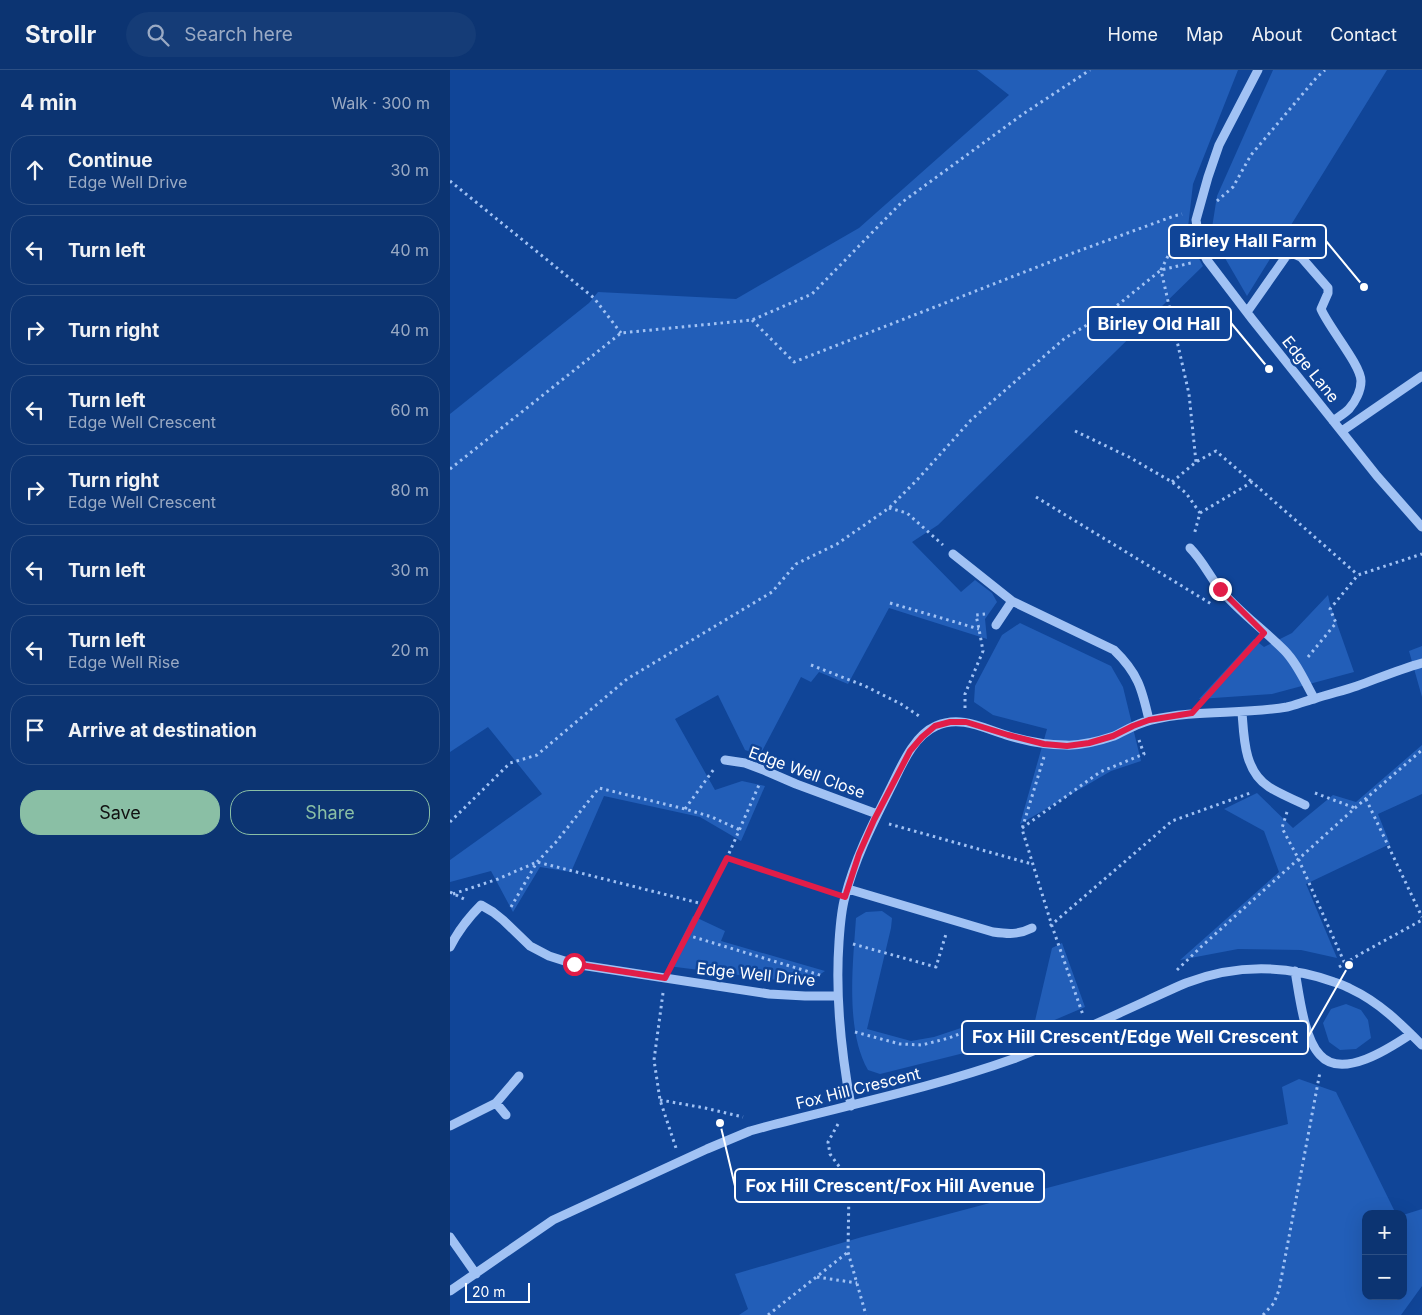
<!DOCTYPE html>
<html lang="en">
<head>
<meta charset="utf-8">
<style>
	:root { --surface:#0c3472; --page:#153c77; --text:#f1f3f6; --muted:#9aaac4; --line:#2c4f84; --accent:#8abfa5 }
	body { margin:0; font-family:Inter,sans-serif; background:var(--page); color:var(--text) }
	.controls { position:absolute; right:15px; bottom:15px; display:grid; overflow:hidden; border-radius:10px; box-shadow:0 5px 20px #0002 }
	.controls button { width:45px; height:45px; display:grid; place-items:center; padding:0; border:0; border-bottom:1px solid var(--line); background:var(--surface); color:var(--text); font:25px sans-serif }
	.scale { position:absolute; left:15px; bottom:12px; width:65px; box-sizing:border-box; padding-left:5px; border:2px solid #fff; border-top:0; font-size:14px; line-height:18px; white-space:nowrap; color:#fff; -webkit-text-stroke:4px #104598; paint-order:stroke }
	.stop { position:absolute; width:15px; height:15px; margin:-11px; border:4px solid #e11d48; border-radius:50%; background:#fff }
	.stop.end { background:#e11d48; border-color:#fff; box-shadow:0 1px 5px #0008 }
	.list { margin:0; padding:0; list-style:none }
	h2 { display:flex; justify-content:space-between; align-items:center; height:65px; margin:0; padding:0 20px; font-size:21px }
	h2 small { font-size:16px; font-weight:400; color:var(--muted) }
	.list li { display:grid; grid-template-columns:32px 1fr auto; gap:15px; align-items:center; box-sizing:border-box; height:70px; margin:0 10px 10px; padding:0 10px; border:1px solid var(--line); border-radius:20px }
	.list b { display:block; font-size:19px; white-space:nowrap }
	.list p { margin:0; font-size:16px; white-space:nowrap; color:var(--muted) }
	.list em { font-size:16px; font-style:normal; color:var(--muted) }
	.actions { display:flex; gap:10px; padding:15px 20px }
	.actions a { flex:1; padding:11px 0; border:1px solid var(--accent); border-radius:20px; text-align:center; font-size:18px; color:var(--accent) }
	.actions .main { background:var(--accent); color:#111 }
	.icon { flex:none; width:28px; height:28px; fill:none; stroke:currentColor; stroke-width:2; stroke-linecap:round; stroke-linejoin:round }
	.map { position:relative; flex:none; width:972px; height:1245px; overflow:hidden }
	header { display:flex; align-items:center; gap:30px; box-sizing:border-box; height:70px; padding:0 25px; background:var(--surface); border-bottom:1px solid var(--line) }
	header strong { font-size:24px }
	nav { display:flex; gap:28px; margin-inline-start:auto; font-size:18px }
	.search { width:350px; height:45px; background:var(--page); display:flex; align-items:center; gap:12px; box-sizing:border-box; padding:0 18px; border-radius:28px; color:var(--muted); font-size:19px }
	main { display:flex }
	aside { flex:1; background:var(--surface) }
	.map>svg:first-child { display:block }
</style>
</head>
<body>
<header>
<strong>Strollr</strong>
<div class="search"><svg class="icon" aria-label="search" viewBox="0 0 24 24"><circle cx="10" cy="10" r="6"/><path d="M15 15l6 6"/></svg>Search here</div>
<nav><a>Home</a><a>Map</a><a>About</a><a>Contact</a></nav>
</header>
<main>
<aside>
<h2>4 min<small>Walk · 300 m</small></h2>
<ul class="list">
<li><svg class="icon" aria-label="ahead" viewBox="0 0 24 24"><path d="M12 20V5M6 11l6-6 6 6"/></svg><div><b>Continue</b><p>Edge Well Drive</p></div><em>30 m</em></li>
<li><svg class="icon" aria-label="left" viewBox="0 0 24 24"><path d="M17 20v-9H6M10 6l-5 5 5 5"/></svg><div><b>Turn left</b></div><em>40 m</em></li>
<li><svg class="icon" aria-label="right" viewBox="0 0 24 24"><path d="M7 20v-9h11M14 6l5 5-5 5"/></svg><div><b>Turn right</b></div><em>40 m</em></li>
<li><svg class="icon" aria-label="left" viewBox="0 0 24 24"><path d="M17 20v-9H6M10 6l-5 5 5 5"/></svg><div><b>Turn left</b><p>Edge Well Crescent</p></div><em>60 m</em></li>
<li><svg class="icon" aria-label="right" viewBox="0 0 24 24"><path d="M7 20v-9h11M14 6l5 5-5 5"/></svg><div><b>Turn right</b><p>Edge Well Crescent</p></div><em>80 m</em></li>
<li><svg class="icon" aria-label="left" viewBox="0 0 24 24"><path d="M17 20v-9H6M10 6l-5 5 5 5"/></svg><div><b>Turn left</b></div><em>30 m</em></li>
<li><svg class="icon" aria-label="left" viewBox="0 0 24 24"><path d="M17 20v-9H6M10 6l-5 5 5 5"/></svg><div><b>Turn left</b><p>Edge Well Rise</p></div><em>20 m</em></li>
<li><svg class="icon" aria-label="arrive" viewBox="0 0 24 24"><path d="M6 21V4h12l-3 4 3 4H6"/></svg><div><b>Arrive at destination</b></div></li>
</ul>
<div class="actions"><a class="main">Save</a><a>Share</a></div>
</aside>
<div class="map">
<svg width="972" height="1245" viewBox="0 0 972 1245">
	<rect width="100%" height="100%" fill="#104598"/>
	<path fill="#225eb8" d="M527,0h261l-45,114 -6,52 16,30 -265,259 -26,17 49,50 14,-12 17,13 5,9 -12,17 2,20 -98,-31 -41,76 -29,-12 -8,10 -10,-5 -41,78 -15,-5 -27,-55 -43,24 40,71 27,-9 23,5 -24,55 -41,-24 -96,-21 -33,76 -31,-5 -27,45 -22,-41 -41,11v-22l92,-66 -54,-67 -38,25v-338l139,-111 9,-11 138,7 123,-71 150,-133z
		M823,0h114l-140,226 -36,-62 6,-38z
		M878,525l2,9 24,68 -82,22 -73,5 55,-60 10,8 28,-14z
		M570,553l91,43 12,21 18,74 -30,10 -91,53 27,-95 -54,-14 -19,-13 1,-16 27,-51z
		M972,576v51l-13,-46z
		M972,675v49l-44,20 12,30 -84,40 31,74 -36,-8 -63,-1 -58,11 99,-88 -15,-41 -40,-22 33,-16 36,35 40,-33 23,7z
		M432,841l10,7 -1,10 -24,101 44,12 23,-4 33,-11 67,-1 18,-77 10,-5 23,64 -89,38 -116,29 -12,-4c-23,-40 -15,-107 -12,-152l10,-6z
		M243,846l32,15 -4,10 104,30 -12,8 -20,3 -125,-16z
		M896,934l15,6 7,10 3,18 -15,11 -16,1 -11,-8 -6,-19 8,-14z
		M849,1009l37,13 60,122h-30v82h37v-81l19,-6v77l-21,29h-662l9,-6 -13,-35 127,-37 426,-113 -6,-37z"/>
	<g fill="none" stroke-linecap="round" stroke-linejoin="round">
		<path stroke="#a1c2f4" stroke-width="3" stroke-dasharray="2.5 4" stroke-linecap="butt" d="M0,111l144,117 27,35
			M767,131l16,-14 18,-32 66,-78 8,-7
			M733,165l-14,19 -8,16 28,124 7,68
			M302,250l42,42 279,-109 101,-37 8,-2
			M625,361l54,26 43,25 14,11 14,20 -6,22
			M0,399l171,-136 131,-13 60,-26 89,-91 122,-89 67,-44
			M722,412l24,-20 20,-11 36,31
			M586,427l177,108
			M439,438l18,5 36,32
			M750,443l52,-31 106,93
			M440,533l89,26
			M858,587l28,-34 -6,-14 28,-34 64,-21
			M361,595l54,21 36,18 21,14
			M756,628l49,-55
			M515,638v-14l18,-43 -4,-22 -3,-14 9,-1
			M594,687l-22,72 30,97 31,89
			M865,723l40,15
			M916,729l56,118
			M235,739l29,-40
			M837,742l-5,16 16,30 47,106
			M0,752l60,-59 27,-8 90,-76 145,-87 24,-28 41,-20 52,-36 28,-28 54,-60 94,-82 44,-26 52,-42 30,-7
			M439,754l143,40
			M572,758l78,-56 44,-18 -5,-14
			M277,788l104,34
			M0,822l16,8
			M3,824l45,-15 39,-17 166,42
			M61,837l26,-45 19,-20 43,-54 86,21 27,8 28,13
			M600,856l122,-105 81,-29
			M237,865l136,41
			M403,874l83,23 10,-33
			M222,893l55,-105 32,-73
			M889,897l23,-14 60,-33
			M727,900l25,-24 153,-138 67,-58
			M213,923l-9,67 6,40 16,48
			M405,962l45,12 22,1 27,-7 23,-9 33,-1 5,17
			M210,1030l45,8 38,9
			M388,1054l-10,18 2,12 14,19 5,15 -1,64 18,63
			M367,1207l40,6
			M318,1245l80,-63
			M813,1245l11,-12 5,-13 41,-218"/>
		<path stroke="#a1c2f4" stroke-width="9" d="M808,0l-39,75 -11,32 -12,43 4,26 7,14 45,59 125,157 45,51
			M797,242l40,-57 7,-1 7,3 27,31v5l-7,16c8,19 40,56 40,72 0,10 -6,21 -12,28 -5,5 -11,8 -16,12
			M892,361l80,-55
			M740,478c12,12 19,27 29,40 19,23 44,41 65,62 13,13 21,32 30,48
			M503,484l59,47 102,49c24,23 28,39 35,70
			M546,555l16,-24
			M792,642c2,26 2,59 27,75 11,7 24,12 36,18
			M275,690l20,3 21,8 30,13 81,30
			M398,819l145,43c15,2 25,3 39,-4
			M0,877c8,-16 18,-29 31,-42l12,7 10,8 27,26 19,10 25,8 195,30 36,2h32
			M845,901c4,22 9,68 25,84 22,25 70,-7 91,-21
			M46,1033l10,12
			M401,1036c-10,-55 -16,-108 -12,-164 1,-15 2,-31 6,-45 10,-39 28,-74 46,-110 10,-20 22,-51 45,-61 24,-11 47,2 70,9 19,6 39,10 59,10 15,1 34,-4 49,-9 12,-6 24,-13 37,-16 45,-11 91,-5 136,-13 9,-2 18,-6 27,-8 14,-5 29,-8 43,-13 22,-8 43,-17 65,-23
			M0,1056l46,-23 23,-27
			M0,1167l26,37
			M0,1221l103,-71 154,-71 43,-18 22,-6c81,-21 162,-38 241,-66 37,-14 74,-31 111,-48 20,-9 41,-19 62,-28 50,-19 98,-19 148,-1 6,2 12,4 17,7 28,13 50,35 71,56"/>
	</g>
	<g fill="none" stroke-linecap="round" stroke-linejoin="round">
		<path stroke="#e11d48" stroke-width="6" d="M124,894l91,14 62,-120 118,39 14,-43 15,-34 36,-69 12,-14 13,-11 15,-4h16l42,13 36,9 23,2 22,-3 24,-7 20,-10 16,-6 43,-7 72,-80 -44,-44"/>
	</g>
	<g text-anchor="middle" stroke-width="5" stroke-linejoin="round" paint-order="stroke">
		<g font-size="16" fill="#fff" stroke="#104598">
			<text transform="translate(861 299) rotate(51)" y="6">Edge Lane</text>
			<text transform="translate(357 702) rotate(20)" y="6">Edge Well Close</text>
			<text transform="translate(306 904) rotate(6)" y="6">Edge Well Drive</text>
			<text transform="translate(408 1018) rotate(-14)" y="6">Fox Hill Crescent</text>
		</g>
	</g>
	<path fill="none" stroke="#fff" stroke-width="2" d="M914 217L876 171M819 299L781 253M899 895L858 967M270 1053L285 1116"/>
	<g fill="#fff" stroke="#104598" stroke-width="2">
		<circle cx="914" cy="217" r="5"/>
		<circle cx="819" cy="299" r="5"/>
		<circle cx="899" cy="895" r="5"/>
		<circle cx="270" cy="1053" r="5"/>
	</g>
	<g fill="#104598" stroke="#fff" stroke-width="2">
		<rect x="719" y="155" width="157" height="33" rx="5"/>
		<rect x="638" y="237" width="143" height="33" rx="5"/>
		<rect x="512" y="951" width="346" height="33" rx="5"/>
		<rect x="285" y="1099" width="309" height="33" rx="5"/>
	</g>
	<g font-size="18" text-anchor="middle" font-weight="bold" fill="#fff">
		<text x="798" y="177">Birley Hall Farm</text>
		<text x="709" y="260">Birley Old Hall</text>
		<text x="685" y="973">Fox Hill Crescent/Edge Well Crescent</text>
		<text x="440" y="1122">Fox Hill Crescent/Fox Hill Avenue</text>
	</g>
</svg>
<div class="controls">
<button>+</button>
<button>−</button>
</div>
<div class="scale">20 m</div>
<div class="stop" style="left:124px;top:894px"></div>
<div class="stop end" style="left:770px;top:519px"></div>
</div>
</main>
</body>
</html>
